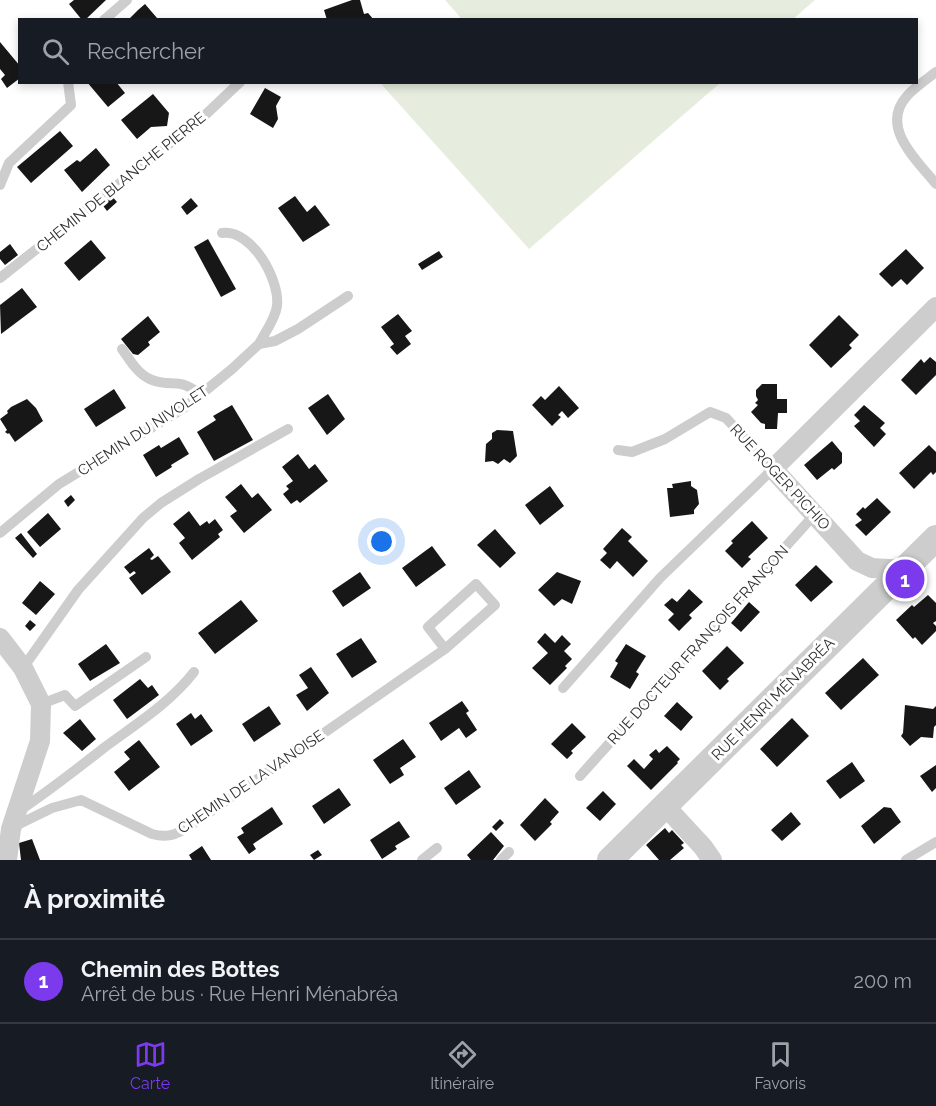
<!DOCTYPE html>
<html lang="fr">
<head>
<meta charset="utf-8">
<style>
	:root { --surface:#171b24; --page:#242831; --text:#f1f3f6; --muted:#9ea1a6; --line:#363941; --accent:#7c3aed }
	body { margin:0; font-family:Raleway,sans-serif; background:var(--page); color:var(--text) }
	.you { position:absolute; left:382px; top:542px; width:21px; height:21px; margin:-15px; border:4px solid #fff; border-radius:50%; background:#1a73e8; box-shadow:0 0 0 9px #1a73e833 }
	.badge { display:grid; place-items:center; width:39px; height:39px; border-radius:50%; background:var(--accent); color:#fff; font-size:20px; font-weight:700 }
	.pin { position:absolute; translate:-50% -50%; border:3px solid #fff; box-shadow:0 2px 6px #0006 }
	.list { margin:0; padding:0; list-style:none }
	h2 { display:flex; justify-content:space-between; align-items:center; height:78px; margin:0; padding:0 24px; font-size:26px }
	h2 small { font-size:20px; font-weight:400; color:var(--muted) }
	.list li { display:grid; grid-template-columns:39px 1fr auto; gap:18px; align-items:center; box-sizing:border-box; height:84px; padding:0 24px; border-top:2px solid var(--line) }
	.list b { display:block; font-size:22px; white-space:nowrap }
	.list p { margin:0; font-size:20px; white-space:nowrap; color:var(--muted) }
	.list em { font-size:20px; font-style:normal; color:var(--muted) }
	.icon { flex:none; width:33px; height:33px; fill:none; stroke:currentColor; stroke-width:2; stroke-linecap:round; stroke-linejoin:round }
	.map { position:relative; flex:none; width:936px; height:860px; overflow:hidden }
	.search { position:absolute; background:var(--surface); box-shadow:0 3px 9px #0003; left:18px; right:18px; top:18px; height:66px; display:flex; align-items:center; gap:15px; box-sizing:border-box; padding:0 21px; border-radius:0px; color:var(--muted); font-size:22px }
	.sheet { height:162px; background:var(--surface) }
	nav { display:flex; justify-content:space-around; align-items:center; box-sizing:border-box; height:84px; border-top:2px solid var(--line); background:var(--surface); font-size:16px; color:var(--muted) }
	nav a { display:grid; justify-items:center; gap:3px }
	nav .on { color:var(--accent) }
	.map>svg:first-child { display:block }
</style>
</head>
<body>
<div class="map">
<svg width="936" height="860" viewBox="0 0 936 860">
	<rect width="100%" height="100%" fill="#fff"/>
	<path fill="#e6edde" d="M445,0h370l-22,19 -335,1 2,-3z
		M384,83v-1l336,1 -191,166 -147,-164z"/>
	<path fill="#171717" d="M74,0h32l-21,20h-3l-13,-16z
		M352,0h8l4,14 4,-1 6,7h-47l-3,-10z
		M145,4l12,14 -29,2 10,-10z
		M0,42l20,24v12l-13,10 -6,-9 4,-4 -5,-6z
		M87,82h29l9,11 -17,14z
		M265,88l16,9 -5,9 2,13 -5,9 -23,-14z
		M153,94l16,19 -2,13 -16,1 -14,12 -16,-19z
		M60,131l13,15 -42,37 -14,-16z
		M96,148l14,17 -28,27 -18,-22 13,-10 3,2z
		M111,195l6,7 -10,9 -6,-8z
		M295,196l12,16 8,-7 15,20 -27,17 -25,-34z
		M191,198l7,8 -11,9 -6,-8z
		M208,239l28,50 -15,8 -27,-50z
		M91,240l15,18 -27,23 -15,-18z
		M10,244l8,11 -13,10 -5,-6v-7z
		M906,249l18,19 -17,17 -6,-6 -9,8 -13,-13z
		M439,251l4,6 -21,13 -4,-6z
		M22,288l15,19 -36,27 -1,-29z
		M398,314l14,17 -7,5 6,8 -14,11 -7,-8 4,-3 -13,-17z
		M839,315l20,20 -10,10 3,3 -21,20 -22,-23z
		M148,316l12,16 -12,10 2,3 -12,10 -5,-1 -12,-15z
		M930,357l6,5v13l-20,20 -15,-15 20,-21 3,4z
		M762,384h15v15h10v14h-9l-1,16h-12v-5l-4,-1 -10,-11 7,-7 -3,-2 3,-3 -2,-4v-6z
		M559,386l20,22 -11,10 -6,-7 -4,4 3,2 -9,9 -20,-21 9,-9 4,4z
		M114,389l12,19 -30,19 -12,-18z
		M328,394l17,25 -18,16 -19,-27z
		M27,399l9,9 7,13 -28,21 -6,-9 -1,1 -3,-2 2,-2 -7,-11 8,-6 -1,-2 4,-4z
		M232,405l21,35 -39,21 -17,-29 19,-12 -3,-4z
		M864,405l21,18 -5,5 6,6 -12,13 -20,-21 6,-5 -6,-6z
		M497,430l16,1 4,25 -7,7 -6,-4 -6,5 -5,-3 -8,1 1,-18 6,-5v-6z
		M179,437l10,17 -18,11 1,2 -16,10 -13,-22 16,-10 2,3z
		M832,441l10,12v10l-8,7 -2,-2 -15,12 -13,-15z
		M929,445l7,7v20l-3,3 -2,-3 -17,17 -15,-16z
		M298,454l11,15 6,-5 13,17 -28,22 -3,-3 -6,4 -8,-10 6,-5 -3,-3 7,-5 -11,-14z
		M691,481v5l6,4 2,14 -5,6v4l-24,3 -3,-29h6l-1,-4z
		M241,484l11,14 6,-5 14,17 -28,23 -14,-17 7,-5 -12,-14z
		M550,486l14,20 -24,19 -15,-20z
		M71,495l4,5 -7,7 -4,-6z
		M877,498l14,14 -25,24 -11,-11 7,-5 -6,-6 7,-7 2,2z
		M189,511l11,15 7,-5 2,3 6,-5 8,11 -5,4 2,3 -28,23 -13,-17 6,-5 -12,-14z
		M48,513l13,16 -21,18 -13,-15z
		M752,521l16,17 -20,19 3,2 -9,9 -17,-17 8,-8 -2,-2z
		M622,528l10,9 -4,4 20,20 -15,16 -16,-16 -7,8 -10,-9 7,-7 -4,-4z
		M495,529l21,24 -16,15 -23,-23z
		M21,533l16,21 -4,4 -18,-20z
		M432,546l14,19 -30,22 -14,-19z
		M149,548l5,7 -4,4 2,1 6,-4 13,16 -29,23 -13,-17 7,-5 -2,-2 -4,3 -6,-7z
		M816,565l17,17 -22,20 -16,-17z
		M360,572l11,16 -28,19 -11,-16z
		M557,572l24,9 -9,23 -10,-5 -8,7 -16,-16z
		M40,581l15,13 -19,21 -14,-12z
		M689,589l14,13 -14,13 3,3 -13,13 -11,-11 6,-6 -10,-9 8,-7 5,4z
		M928,595l8,8v18l-3,2 3,3v5l-14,14 -7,-8 -2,2 -17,-19 16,-15 2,2z
		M241,600l17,21 -43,33 -17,-21z
		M749,602l11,10 -19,20 -10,-9z
		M30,620l6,5 -6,6 -5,-5z
		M545,633l10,10 7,-8 9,9 -7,7 8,8 -7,7 2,2 -17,17 -18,-17 16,-15 -11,-11z
		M361,638l16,24 -25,16 -16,-24z
		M106,644l14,19 -30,18 -12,-17z
		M626,644l20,12 -10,16 3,2 -9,15 -20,-12 8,-14 -3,-2z
		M727,646l17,17 -17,16 2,2 -9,9 -18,-19z
		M863,658l16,17 -38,35 -16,-17z
		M311,667l18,26 -22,18 -11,-16 12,-7 -9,-13z
		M140,679l8,9 4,-3 7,10 -32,24 -14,-19z
		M462,701l7,10 -3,2 11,17 -11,8 -7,-10 -18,13 -12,-18z
		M677,702l16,15 -12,14 -17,-15z
		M905,705l28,4 3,-3v19l-2,2 -1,11 -12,-1 -11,9 -9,-10 2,-3z
		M269,706l12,18 -27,18 -12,-18z
		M191,713l4,6 6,-5 12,17 -22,15 -15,-22z
		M792,718l17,18 -32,31 -17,-18z
		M80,719l16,20 -14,12 -19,-18z
		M572,723l14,14 -15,14 2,2 -6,6 -16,-15z
		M403,739l13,18 -16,11 4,7 -14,9 -17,-24z
		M139,740l21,27 -31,24 -15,-19 16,-13 -6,-7z
		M667,746l13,13 -3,3 1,1 -27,27 -24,-24 7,-7 10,10 9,-10 -4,-4 7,-6 3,4z
		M852,762l13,19 -25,18 -14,-18z
		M936,765v23l-4,4 -12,-16z
		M469,770l12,17 -25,18 -12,-17z
		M339,788l12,17 -27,19 -12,-18z
		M603,791l13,13 -16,17 -14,-13z
		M545,798l14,14 -9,10 2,2 -17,17 -15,-16z
		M272,807l11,17 -30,20 3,5 -7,5 -12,-17 7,-4 -3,-5z
		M884,807l7,1 10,14 -27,22 -13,-18z
		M791,812l10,12 -19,17 -11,-11z
		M500,819l4,4 -8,8 -4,-4z
		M399,821l11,16 -15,9 2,3 -15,10 -12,-19z
		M665,828l4,5 3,-3 12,13 -3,2 3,3 -14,12h-11l-13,-15z
		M491,832l13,14 -11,14h-22l-4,-5z
		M32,839l8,21h-19l-2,-17z
		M202,846l9,14h-19l-3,-5z
		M318,850l4,5 -8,5 -4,-5z"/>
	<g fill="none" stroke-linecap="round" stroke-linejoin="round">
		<path stroke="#cdcdcd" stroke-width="10" d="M104,20l23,-20
			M936,72c-10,8 -21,15 -29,24 -28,31 10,64 29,88
			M0,185l9,-22 62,-58 -3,-23
			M222,233c30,-4 58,47 55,73 -2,14 -12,26 -18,38
			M0,278l202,-160 38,-36
			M122,349c8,11 16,26 30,31 22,8 25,-4 49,15
			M0,533l59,-49 125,-76 48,-39 27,-25 16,-3 23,-12 50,-33
			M23,668l55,-78 65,-72 18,-15 38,-24 89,-50
			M563,688l97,-110 113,-109 -47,-51 -16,-6 -45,27 -33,13 -14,-2
			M41,704l24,-9 10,11 71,-49
			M580,776l235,-262
			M19,811c30,-20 58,-42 86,-64 31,-23 65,-44 89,-75
			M11,828l41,-20 29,-8 71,34c15,4 23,1 35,-6l258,-179 50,-44 -19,-21 -48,43 17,22
			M422,860l15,-12
			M501,860l8,-8
			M906,860l30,-18"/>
		<path stroke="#cdcdcd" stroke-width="20" d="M904,570l-32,-2 -15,-7 -84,-92 163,-162
			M0,638l23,30 18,36 -1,37 -29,88 -4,31
			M666,807l37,40 9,13"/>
		<path stroke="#cdcdcd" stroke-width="26" d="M610,860l326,-322"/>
	</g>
	<g text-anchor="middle" stroke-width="6" stroke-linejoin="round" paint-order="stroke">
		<g font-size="15" fill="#303030" stroke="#fff">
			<text transform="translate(121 182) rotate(-39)" y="5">CHEMIN DE BLANCHE PIERRE</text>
			<text transform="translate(143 431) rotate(-33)" y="5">CHEMIN DU NIVOLET</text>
			<text transform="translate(780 477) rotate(47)" y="5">RUE ROGER PICHIO</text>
			<text transform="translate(698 645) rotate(-48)" y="5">RUE DOCTEUR FRANÇOIS FRANÇON</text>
			<text transform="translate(773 699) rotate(-45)" y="5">RUE HENRI MÉNABRÉA</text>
			<text transform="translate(251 782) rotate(-34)" y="5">CHEMIN DE LA VANOISE</text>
		</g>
	</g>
</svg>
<div class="you"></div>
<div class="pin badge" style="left:905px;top:579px">1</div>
<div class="search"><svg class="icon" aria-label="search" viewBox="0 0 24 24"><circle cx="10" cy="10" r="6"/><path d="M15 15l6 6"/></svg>Rechercher</div>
</div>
<section class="sheet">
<h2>À proximité<small></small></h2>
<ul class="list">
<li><span class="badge">1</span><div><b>Chemin des Bottes</b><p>Arrêt de bus · Rue Henri Ménabréa</p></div><em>200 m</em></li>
</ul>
</section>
<nav>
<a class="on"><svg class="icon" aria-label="map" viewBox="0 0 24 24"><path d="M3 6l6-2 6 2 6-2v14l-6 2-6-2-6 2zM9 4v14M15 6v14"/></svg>Carte</a>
<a><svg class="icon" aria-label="directions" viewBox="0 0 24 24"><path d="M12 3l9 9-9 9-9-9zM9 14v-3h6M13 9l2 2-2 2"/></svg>Itinéraire</a>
<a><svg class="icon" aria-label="saved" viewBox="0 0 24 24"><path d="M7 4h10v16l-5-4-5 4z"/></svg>Favoris</a>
</nav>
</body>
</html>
